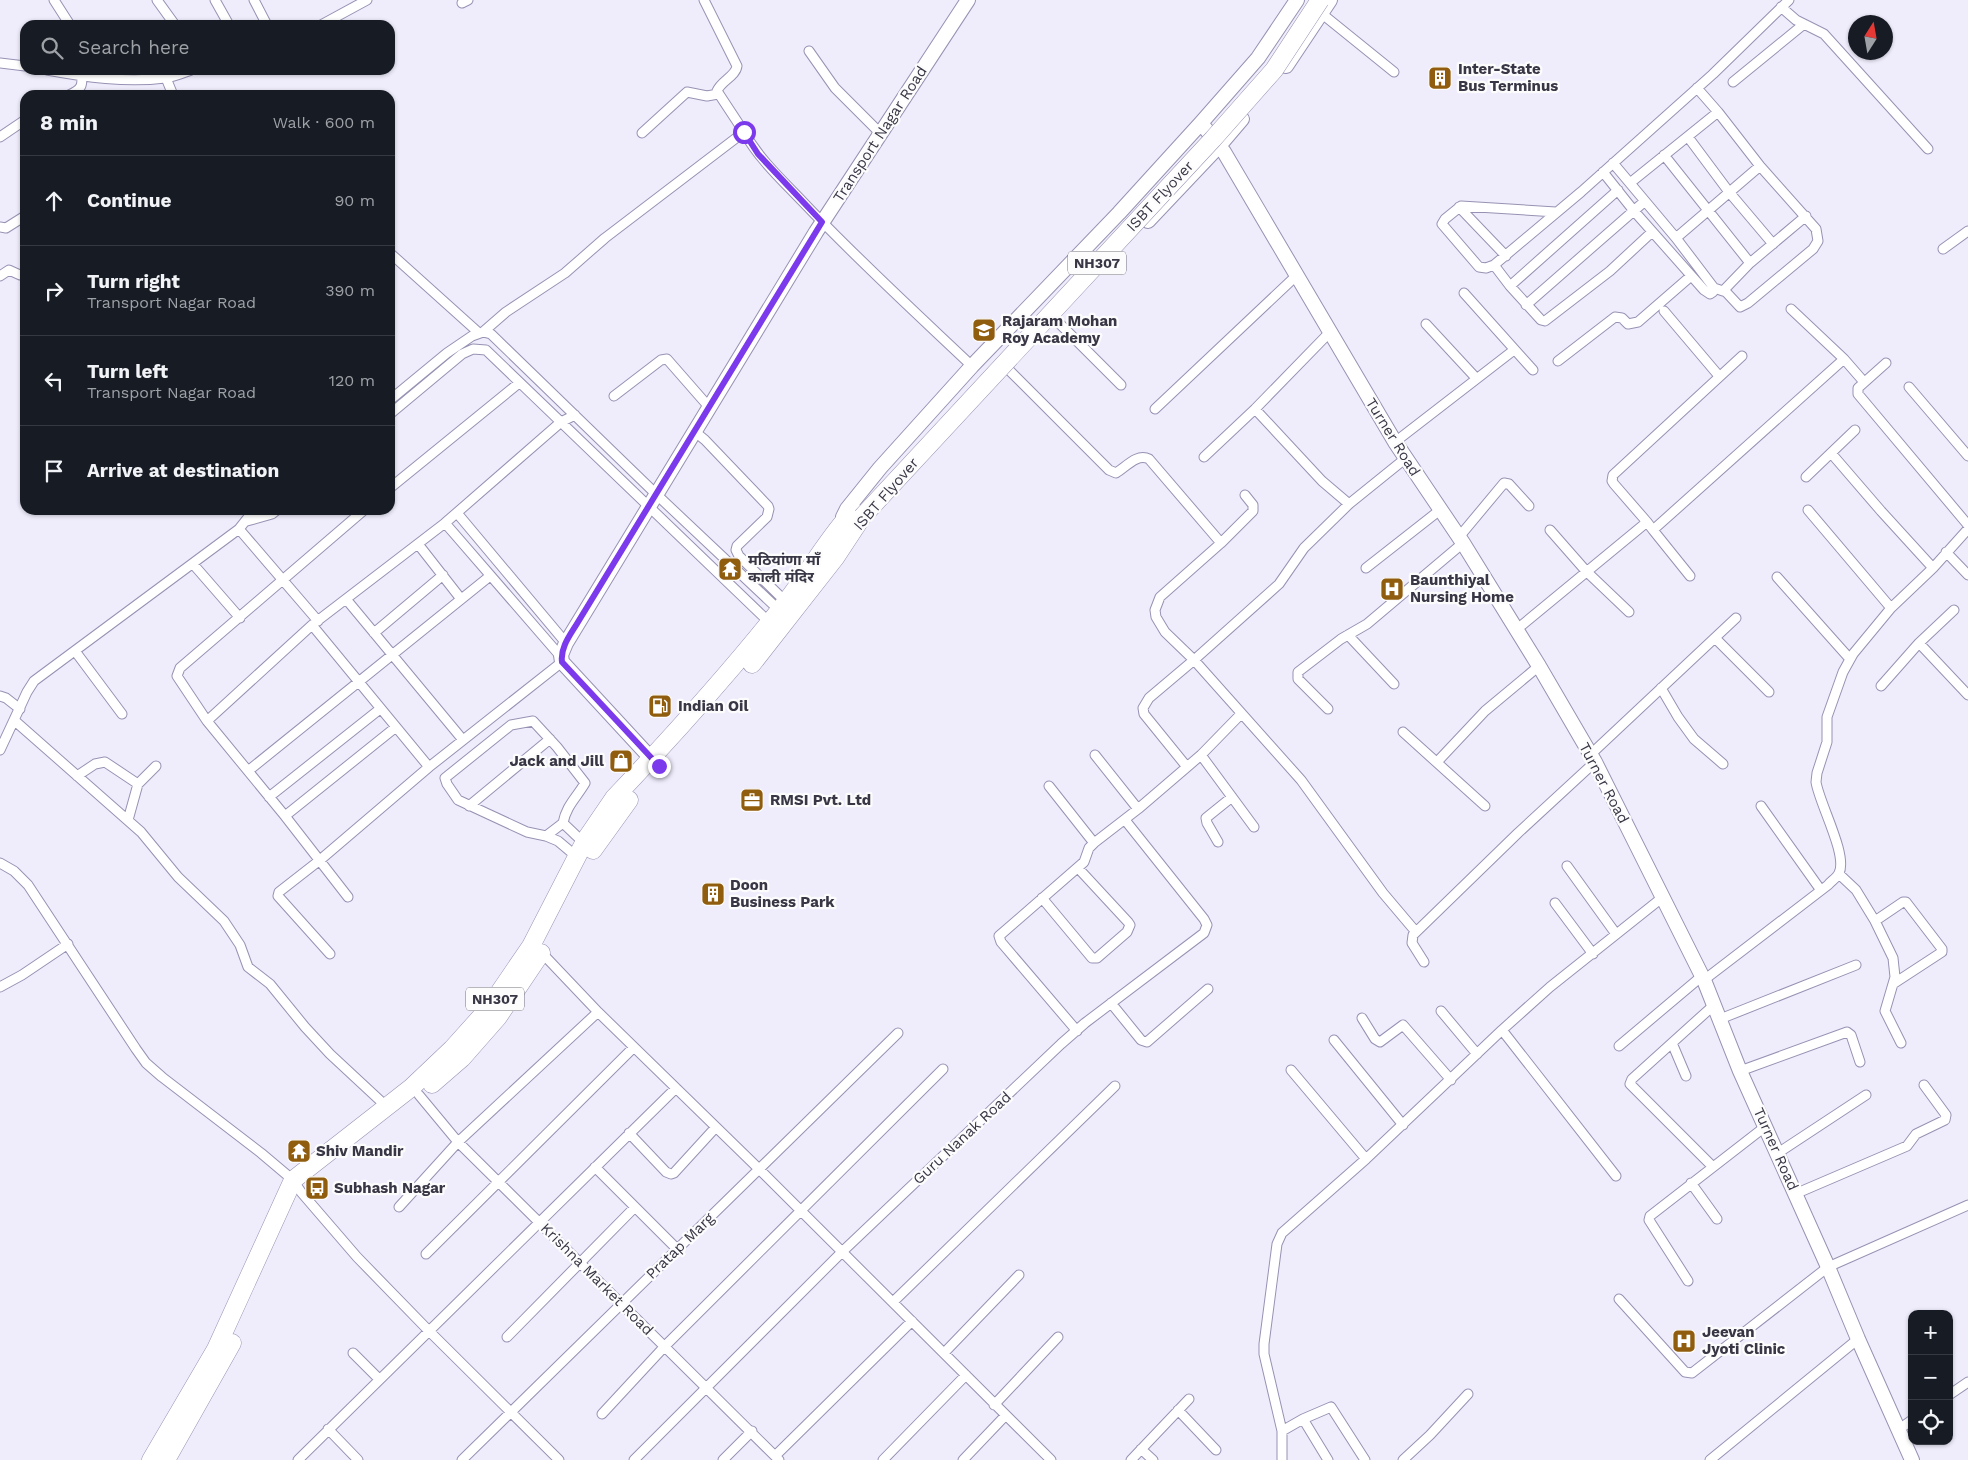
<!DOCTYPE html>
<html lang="en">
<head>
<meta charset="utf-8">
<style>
	:root { --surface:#171b24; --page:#20242c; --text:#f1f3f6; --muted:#9ea1a6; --line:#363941 }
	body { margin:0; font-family:"Work Sans","Noto Sans Devanagari",sans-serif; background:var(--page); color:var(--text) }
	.controls { position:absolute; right:15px; bottom:15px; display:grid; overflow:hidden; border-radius:10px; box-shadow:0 1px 4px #0004 }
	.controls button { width:45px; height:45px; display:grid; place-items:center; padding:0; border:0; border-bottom:1px solid var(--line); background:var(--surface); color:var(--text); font:25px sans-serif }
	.compass { position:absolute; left:1848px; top:15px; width:45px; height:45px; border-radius:50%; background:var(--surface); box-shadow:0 1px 4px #0004; rotate:11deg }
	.stop { position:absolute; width:15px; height:15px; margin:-11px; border:4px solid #7c3aed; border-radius:50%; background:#fff }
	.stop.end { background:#7c3aed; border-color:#fff; box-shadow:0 1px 5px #0008 }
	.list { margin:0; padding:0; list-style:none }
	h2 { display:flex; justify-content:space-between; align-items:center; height:65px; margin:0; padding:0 20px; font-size:21px }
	h2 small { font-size:16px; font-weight:400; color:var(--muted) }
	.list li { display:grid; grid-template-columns:32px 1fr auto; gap:15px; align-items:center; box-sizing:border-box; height:90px; padding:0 20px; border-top:1px solid var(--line) }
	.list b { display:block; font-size:19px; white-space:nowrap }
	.list p { margin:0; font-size:16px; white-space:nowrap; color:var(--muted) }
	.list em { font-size:16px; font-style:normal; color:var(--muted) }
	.icon { flex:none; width:28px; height:28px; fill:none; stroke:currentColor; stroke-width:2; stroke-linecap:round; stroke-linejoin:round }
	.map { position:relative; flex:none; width:1968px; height:1460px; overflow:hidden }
	.search { position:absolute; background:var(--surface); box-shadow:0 1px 4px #0004; left:20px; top:20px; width:375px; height:55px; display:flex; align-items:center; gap:12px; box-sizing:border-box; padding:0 18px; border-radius:15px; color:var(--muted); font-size:19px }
	.panel { position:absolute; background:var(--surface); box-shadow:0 1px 4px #0004; left:20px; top:90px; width:375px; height:425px; border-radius:15px }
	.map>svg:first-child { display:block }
</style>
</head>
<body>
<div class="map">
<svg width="1968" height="1460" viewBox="0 0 1968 1460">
	<rect width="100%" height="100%" fill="#efedfc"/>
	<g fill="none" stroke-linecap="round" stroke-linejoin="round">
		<g stroke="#9792b3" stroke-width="11">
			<path id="street" d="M54,0l16,25
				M157,0l18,25
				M215,0l14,25
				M254,0l13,25
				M704,0l33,66c-1,10 -16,15 -20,25l27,41
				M462,3l6,-3
				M1781,7l15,13 28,14 104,115
				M1321,13l73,59
				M321,25l46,-25
				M809,51l26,37 45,45
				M0,63l25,3
				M47,70c38,7 79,13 118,8 9,-1 18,-5 26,-8
				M166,78l7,17
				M1733,82l71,-58
				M69,95c15,-7 13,-10 13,-25
				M642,133l45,-41 20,4 11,-2
				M0,137l25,-17
				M1688,137l41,55 44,52
				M1664,155l86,108
				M1613,163l63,75 38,50 12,4 14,15 8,-4 65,-54 5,-8 -2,-12 -56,-63 -42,-54 -21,-24
				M1603,172l31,39 70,79 6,4 3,-2 1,-4
				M1630,183l88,-71
				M1459,207l47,49
				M1556,212l-95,-6 -16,13 -3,5 37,43 7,1 8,-3 87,-73 132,-118 76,-74
				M0,227l6,1 19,-12
				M1676,238l84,-72
				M1943,249l25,-18
				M390,253l89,80
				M1494,265l16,21 31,34 4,1 65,-50 42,-39
				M0,276l9,-6 11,5 5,-2
				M1510,286l108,-96
				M1723,291l27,-28 56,-47
				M1464,293l69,77
				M1526,305l119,-104
				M1791,309l53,50 20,23
				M1664,311l55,65
				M1056,320l65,65
				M1426,324l50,54
				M483,332l8,2 165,160 124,117
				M1558,361l57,-44 7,1 6,6 10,-2 53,-46
				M1886,363l-28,25v6l110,131
				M1009,370l100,100 7,3c10,-6 21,-20 33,-14l72,84 32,-32v-6l-8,-10
				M1909,387l59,69
				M614,396l47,-36 6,-1 42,48
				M390,400l57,-47 25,-17 11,-4 23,-20 59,-39 40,-35 139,-106c15,27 38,48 59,70 54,57 112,110 169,164
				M1155,409l141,-133
				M1255,409l67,72 27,23
				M390,414l72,-60 11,-5 13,1 284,273
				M694,431l11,9 63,66 1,3 -2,8 -30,29 -1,4 3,6 47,46
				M1395,442l119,-92
				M1831,453l24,-23
				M1204,457l51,-48 75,-77
				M1806,477l25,-24 50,58 52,57
				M390,488l129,-105
				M1808,510l83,98
				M457,513l109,130
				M247,521l25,-7 5,-4
				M1647,522l6,8 191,-171
				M445,523l117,135
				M239,529l79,92
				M1550,530l36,41 43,41
				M1653,530l37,46
				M1459,537l45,-54 5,1 20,22
				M1221,543l-61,54 -5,13 1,7 9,15 29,28 107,120 82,113 33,39
				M418,544l43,55
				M1946,552l22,23
				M193,564l47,54
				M1366,568l74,-58
				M1777,577l73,82
				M346,599l117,141
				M312,625l117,142
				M1516,630l131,-108 -33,-38 -2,-3 1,-6 129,-119
				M374,633l69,-58
				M1348,635l46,49
				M1715,638l54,54
				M1919,643l49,52
				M75,651l47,63
				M1881,686l38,-43 35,-33
				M1661,688l17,29 16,22 29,25
				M0,696l6,2 14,11
				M1328,709l-30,-30v-7l43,-33 26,-15 96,-81
				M15,721l126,111 37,45 46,44 16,24 8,22 22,17 35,43 25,27 57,53
				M207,721l105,-96 133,-102 116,-101 14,-7
				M1403,732l82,74
				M0,750l27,-58 7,-11 205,-152 15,-19
				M1095,755l43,54
				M1201,755l53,72
				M1590,755l146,-137
				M1437,762l48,-51 54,-45
				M1187,767l14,-12 40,-41
				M248,771l242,-195
				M77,776l18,-12 10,-2 33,22 -10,36
				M138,784l18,-18
				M1049,786l45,57
				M269,797l111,-88
				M469,806l81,-67
				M1761,806l59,83
				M285,816l111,-89
				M546,836l17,-13
				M1218,842l-11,-19 -1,-5 26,-21
				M577,857l-19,-16 -12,-5 -19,-4 -69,-32 -11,-16 -2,-6 66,-53 22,-4 24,26 28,36c-8,14 -19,23 -22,40l21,20
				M0,863l14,8 14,14 108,164 10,14 16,14 99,76 32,27 8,12 56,65 72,74 130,129
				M1567,866l49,68
				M1839,874l17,16 19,31 18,37 2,19 -10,34 16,32
				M348,897l-63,-81 -78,-95 -30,-45 3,-8 184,-158
				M1042,898l50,60h5l30,-26 3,-7 -2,-3 -50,-54
				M1555,903l38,51
				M1875,921l28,-19h3l36,47v3l-49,32
				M541,952l57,60 161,157 292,291
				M330,954l-52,-58 1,-4 41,-32 109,-93 133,-105
				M1424,962l-12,-19 1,-8 105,-102 77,-71
				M1704,980l124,-95c3,-4 9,-7 11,-12 9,-18 -20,-70 -23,-91l1,-9 10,-31v-25l16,-45 10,-18 38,-46 42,-40 35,-39
				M0,987l22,-12 46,-31
				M1111,1003l30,37 6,2 61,-53
				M1441,1011l36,43
				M1362,1018l13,21 5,3 23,-17 48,55
				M1720,1019l136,-54
				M1502,1030l114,146
				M1077,1031l-76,-89 -2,-6 85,-74 5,-14 5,-5 44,-34 49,-42 -43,-53 -1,-6 6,-10 45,-38 85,-76 25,-36 45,-44 57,-46
				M1334,1040l69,85
				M1672,1043l14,33
				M1619,1046l83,-70
				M1291,1070l75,89
				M1740,1071l107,-39 4,3 9,27
				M419,1095l39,47 321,318
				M629,1133l37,39 5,2 3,-1 42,-46
				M1778,1153l88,-58
				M1712,1166l-82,-82 2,-5 82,-74
				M595,1167l82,82
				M1691,1183l26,36
				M1795,1194l112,-48 9,-12 29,-14 1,-5 -22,-30
				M399,1207l59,-65 140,-130
				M426,1254l208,-207
				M1688,1281l-39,-61 1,-4 116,-90
				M1619,1299l66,73 7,1 136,-106 140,-62
				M893,1302l222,-216
				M507,1337l128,-130
				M353,1353l26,26
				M944,1353l75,-78
				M1949,1395l19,-13
				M994,1405l64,-68
				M1178,1410l38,40
				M602,1414l63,-68 278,-277
				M1303,1419l25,41
				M328,1429l30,31
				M1898,1430l14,-10
				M1282,1431l21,-12 28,-12 34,53
				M1141,1449l12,11
				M775,1456l137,-135
				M298,1460l378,-372
				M462,1460l436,-427
				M634,1460l209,-209 218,-207 24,-21 119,-90 3,-8 -3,-6 -79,-99
				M723,1460l29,-29
				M883,1460l83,-85
				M963,1460l42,-44
				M1131,1460l58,-61
				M1282,1460v-29l-18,-77v-10l13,-100 5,-11 84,-74 136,-129 48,-43 113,-90
				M1403,1460l27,-25 38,-41
				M1710,1460l148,-121"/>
		</g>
		<g stroke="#9792b3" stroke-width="16">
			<path id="secondary" d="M1286,66l44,-66
				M1201,123l23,29 171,290 68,101 76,123 56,96 109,218 36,91 88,196 30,72 54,121
				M1148,221l71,-75 23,-27
				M843,517l4,-8 33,-41 92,-102 147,-153 82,-90 57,-65 39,-58
				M659,767l-97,-105 -1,-7 5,-12 250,-411 152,-232"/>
		</g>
		<g stroke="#9792b3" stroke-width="19">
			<path id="highway" d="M752,664l83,-106 27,-41
				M593,850l36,-50
				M432,1084l30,-26 36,-41 43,-64
				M151,1460l65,-111 77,-169 119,-93 40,-38 36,-40 43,-63 55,-107 28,-41c57,-60 112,-121 164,-186 27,-32 46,-70 75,-101
				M166,1460l66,-117"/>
		</g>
		<use href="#street" stroke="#fff" stroke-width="9"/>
		<use href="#secondary" stroke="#fff" stroke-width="14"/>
		<use href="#highway" stroke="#fff" stroke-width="18"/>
		<g stroke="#9792b3" stroke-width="19" stroke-linecap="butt">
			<path id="highway-bridge" d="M862,517l351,-378 61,-69 46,-70"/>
		</g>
		<use href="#highway-bridge" stroke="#fff" stroke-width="18"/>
	</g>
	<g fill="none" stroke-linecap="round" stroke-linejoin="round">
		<path stroke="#7c3aed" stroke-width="6" d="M659,766l-97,-104c-2,-15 9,-28 16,-40l244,-400 -64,-68 -14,-22"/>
	</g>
	<defs>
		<g id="building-square" transform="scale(1.25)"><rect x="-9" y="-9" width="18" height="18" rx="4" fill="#905c0e" stroke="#fcfcfc"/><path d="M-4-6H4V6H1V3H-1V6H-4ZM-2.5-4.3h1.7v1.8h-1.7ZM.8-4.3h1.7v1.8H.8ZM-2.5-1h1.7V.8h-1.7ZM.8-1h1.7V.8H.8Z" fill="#fff"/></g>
		<g id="school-square" transform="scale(1.25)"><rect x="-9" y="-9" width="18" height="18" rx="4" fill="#905c0e" stroke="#fcfcfc"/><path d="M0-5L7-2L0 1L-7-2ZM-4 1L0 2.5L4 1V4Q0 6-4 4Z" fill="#fff"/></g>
		<g id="temple-square" transform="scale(1.25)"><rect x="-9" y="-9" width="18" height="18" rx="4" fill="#905c0e" stroke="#fcfcfc"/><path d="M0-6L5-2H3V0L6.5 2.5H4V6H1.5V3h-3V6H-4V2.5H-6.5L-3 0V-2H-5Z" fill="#fff"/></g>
		<g id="hospital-square" transform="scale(1.25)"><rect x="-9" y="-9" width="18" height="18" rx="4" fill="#905c0e" stroke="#fcfcfc"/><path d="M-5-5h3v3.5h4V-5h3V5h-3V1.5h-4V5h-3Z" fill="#fff"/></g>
		<g id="fuel-square" transform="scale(1.25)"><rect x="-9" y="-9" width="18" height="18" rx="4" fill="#905c0e" stroke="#fcfcfc"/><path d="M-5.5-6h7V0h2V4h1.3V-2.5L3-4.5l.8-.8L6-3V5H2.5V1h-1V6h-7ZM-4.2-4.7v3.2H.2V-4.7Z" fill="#fff"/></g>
		<g id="shop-square" transform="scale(1.25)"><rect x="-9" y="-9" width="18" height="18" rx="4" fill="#905c0e" stroke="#fcfcfc"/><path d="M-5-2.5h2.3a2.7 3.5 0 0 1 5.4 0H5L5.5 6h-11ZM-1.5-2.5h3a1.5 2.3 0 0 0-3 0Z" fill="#fff"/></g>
		<g id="office-square" transform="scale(1.25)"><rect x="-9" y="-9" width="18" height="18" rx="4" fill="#905c0e" stroke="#fcfcfc"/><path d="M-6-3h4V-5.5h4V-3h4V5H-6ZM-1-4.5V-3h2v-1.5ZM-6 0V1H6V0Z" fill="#fff"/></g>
		<g id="bus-square" transform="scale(1.25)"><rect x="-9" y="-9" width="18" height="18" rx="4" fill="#905c0e" stroke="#fcfcfc"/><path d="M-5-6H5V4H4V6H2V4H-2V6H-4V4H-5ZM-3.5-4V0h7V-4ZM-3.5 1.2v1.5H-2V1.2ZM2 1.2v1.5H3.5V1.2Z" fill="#fff"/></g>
	</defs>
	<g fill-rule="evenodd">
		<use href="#building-square" x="1440" y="78"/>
		<use href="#school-square" x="984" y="330"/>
		<use href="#temple-square" x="730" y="569"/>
		<use href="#hospital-square" x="1392" y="589"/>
		<use href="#fuel-square" x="660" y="706"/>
		<use href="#shop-square" x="621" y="761"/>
		<use href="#office-square" x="752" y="800"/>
		<use href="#building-square" x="713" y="894"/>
		<use href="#temple-square" x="299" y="1151"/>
		<use href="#bus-square" x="317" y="1188"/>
		<use href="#hospital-square" x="1684" y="1341"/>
	</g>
	<g text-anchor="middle" stroke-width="4.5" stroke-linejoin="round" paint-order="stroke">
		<g fill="#fcfcfc" stroke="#74727c" stroke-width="1">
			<rect x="1068" y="251.5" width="58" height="23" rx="4"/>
			<rect x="466" y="987.5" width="58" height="23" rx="4"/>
		</g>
		<g font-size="14" font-weight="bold" fill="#393745">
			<text x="1097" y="268">NH307</text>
			<text x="495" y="1004">NH307</text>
		</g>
		<g font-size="15" font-weight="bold" fill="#393745" stroke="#fcfcfc" text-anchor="start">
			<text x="1458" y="74">Inter-State<tspan x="1458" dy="17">Bus Terminus</tspan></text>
			<text x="1002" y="326">Rajaram Mohan<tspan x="1002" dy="17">Roy Academy</tspan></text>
			<text x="748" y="565">मठियांणा माँ<tspan x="748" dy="17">काली मंदिर</tspan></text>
			<text x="1410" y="585">Baunthiyal<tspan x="1410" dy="17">Nursing Home</tspan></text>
			<text x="678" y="711">Indian Oil</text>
			<text x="604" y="766" text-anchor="end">Jack and Jill</text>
			<text x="770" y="805">RMSI Pvt. Ltd</text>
			<text x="730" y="890">Doon<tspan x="730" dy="17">Business Park</tspan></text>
			<text x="316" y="1156">Shiv Mandir</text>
			<text x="334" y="1193">Subhash Nagar</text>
			<text x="1702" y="1337">Jeevan<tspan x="1702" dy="17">Jyoti Clinic</tspan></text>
		</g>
		<g font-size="15" fill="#393745" stroke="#fcfcfc">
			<text transform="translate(880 134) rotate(-57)" y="5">Transport Nagar Road</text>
			<text transform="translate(1160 196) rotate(-47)" y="5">ISBT Flyover</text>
			<text transform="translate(1393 437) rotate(58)" y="5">Turner Road</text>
			<text transform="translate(886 494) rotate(-49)" y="5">ISBT Flyover</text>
			<text transform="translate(1604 783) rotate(62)" y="5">Turner Road</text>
			<text transform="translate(962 1138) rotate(-43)" y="5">Guru Nanak Road</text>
			<text transform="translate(1776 1149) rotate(66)" y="5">Turner Road</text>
			<text transform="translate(680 1246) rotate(-44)" y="5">Pratap Marg</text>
			<text transform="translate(597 1279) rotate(45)" y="5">Krishna Market Road</text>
		</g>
	</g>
</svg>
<div class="controls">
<button>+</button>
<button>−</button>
<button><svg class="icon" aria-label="locate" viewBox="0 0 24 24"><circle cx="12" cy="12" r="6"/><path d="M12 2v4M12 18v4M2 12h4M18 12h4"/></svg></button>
</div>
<svg class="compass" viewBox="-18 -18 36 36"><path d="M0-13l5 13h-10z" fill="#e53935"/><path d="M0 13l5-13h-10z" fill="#9ea1a6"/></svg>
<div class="stop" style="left:744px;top:132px"></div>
<div class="stop end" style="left:659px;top:766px"></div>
<div class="search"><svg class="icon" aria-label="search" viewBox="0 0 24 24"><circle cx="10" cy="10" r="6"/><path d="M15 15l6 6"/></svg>Search here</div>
<section class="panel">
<h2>8 min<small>Walk · 600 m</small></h2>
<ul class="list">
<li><svg class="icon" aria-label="ahead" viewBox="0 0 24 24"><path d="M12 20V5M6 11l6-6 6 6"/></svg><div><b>Continue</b></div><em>90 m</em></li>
<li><svg class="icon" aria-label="right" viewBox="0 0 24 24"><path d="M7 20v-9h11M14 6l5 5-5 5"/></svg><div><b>Turn right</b><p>Transport Nagar Road</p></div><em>390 m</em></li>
<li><svg class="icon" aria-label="left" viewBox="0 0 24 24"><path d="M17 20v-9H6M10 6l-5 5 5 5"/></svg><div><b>Turn left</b><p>Transport Nagar Road</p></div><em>120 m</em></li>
<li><svg class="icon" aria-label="arrive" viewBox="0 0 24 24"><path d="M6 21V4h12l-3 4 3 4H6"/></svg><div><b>Arrive at destination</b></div></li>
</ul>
</section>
</div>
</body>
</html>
